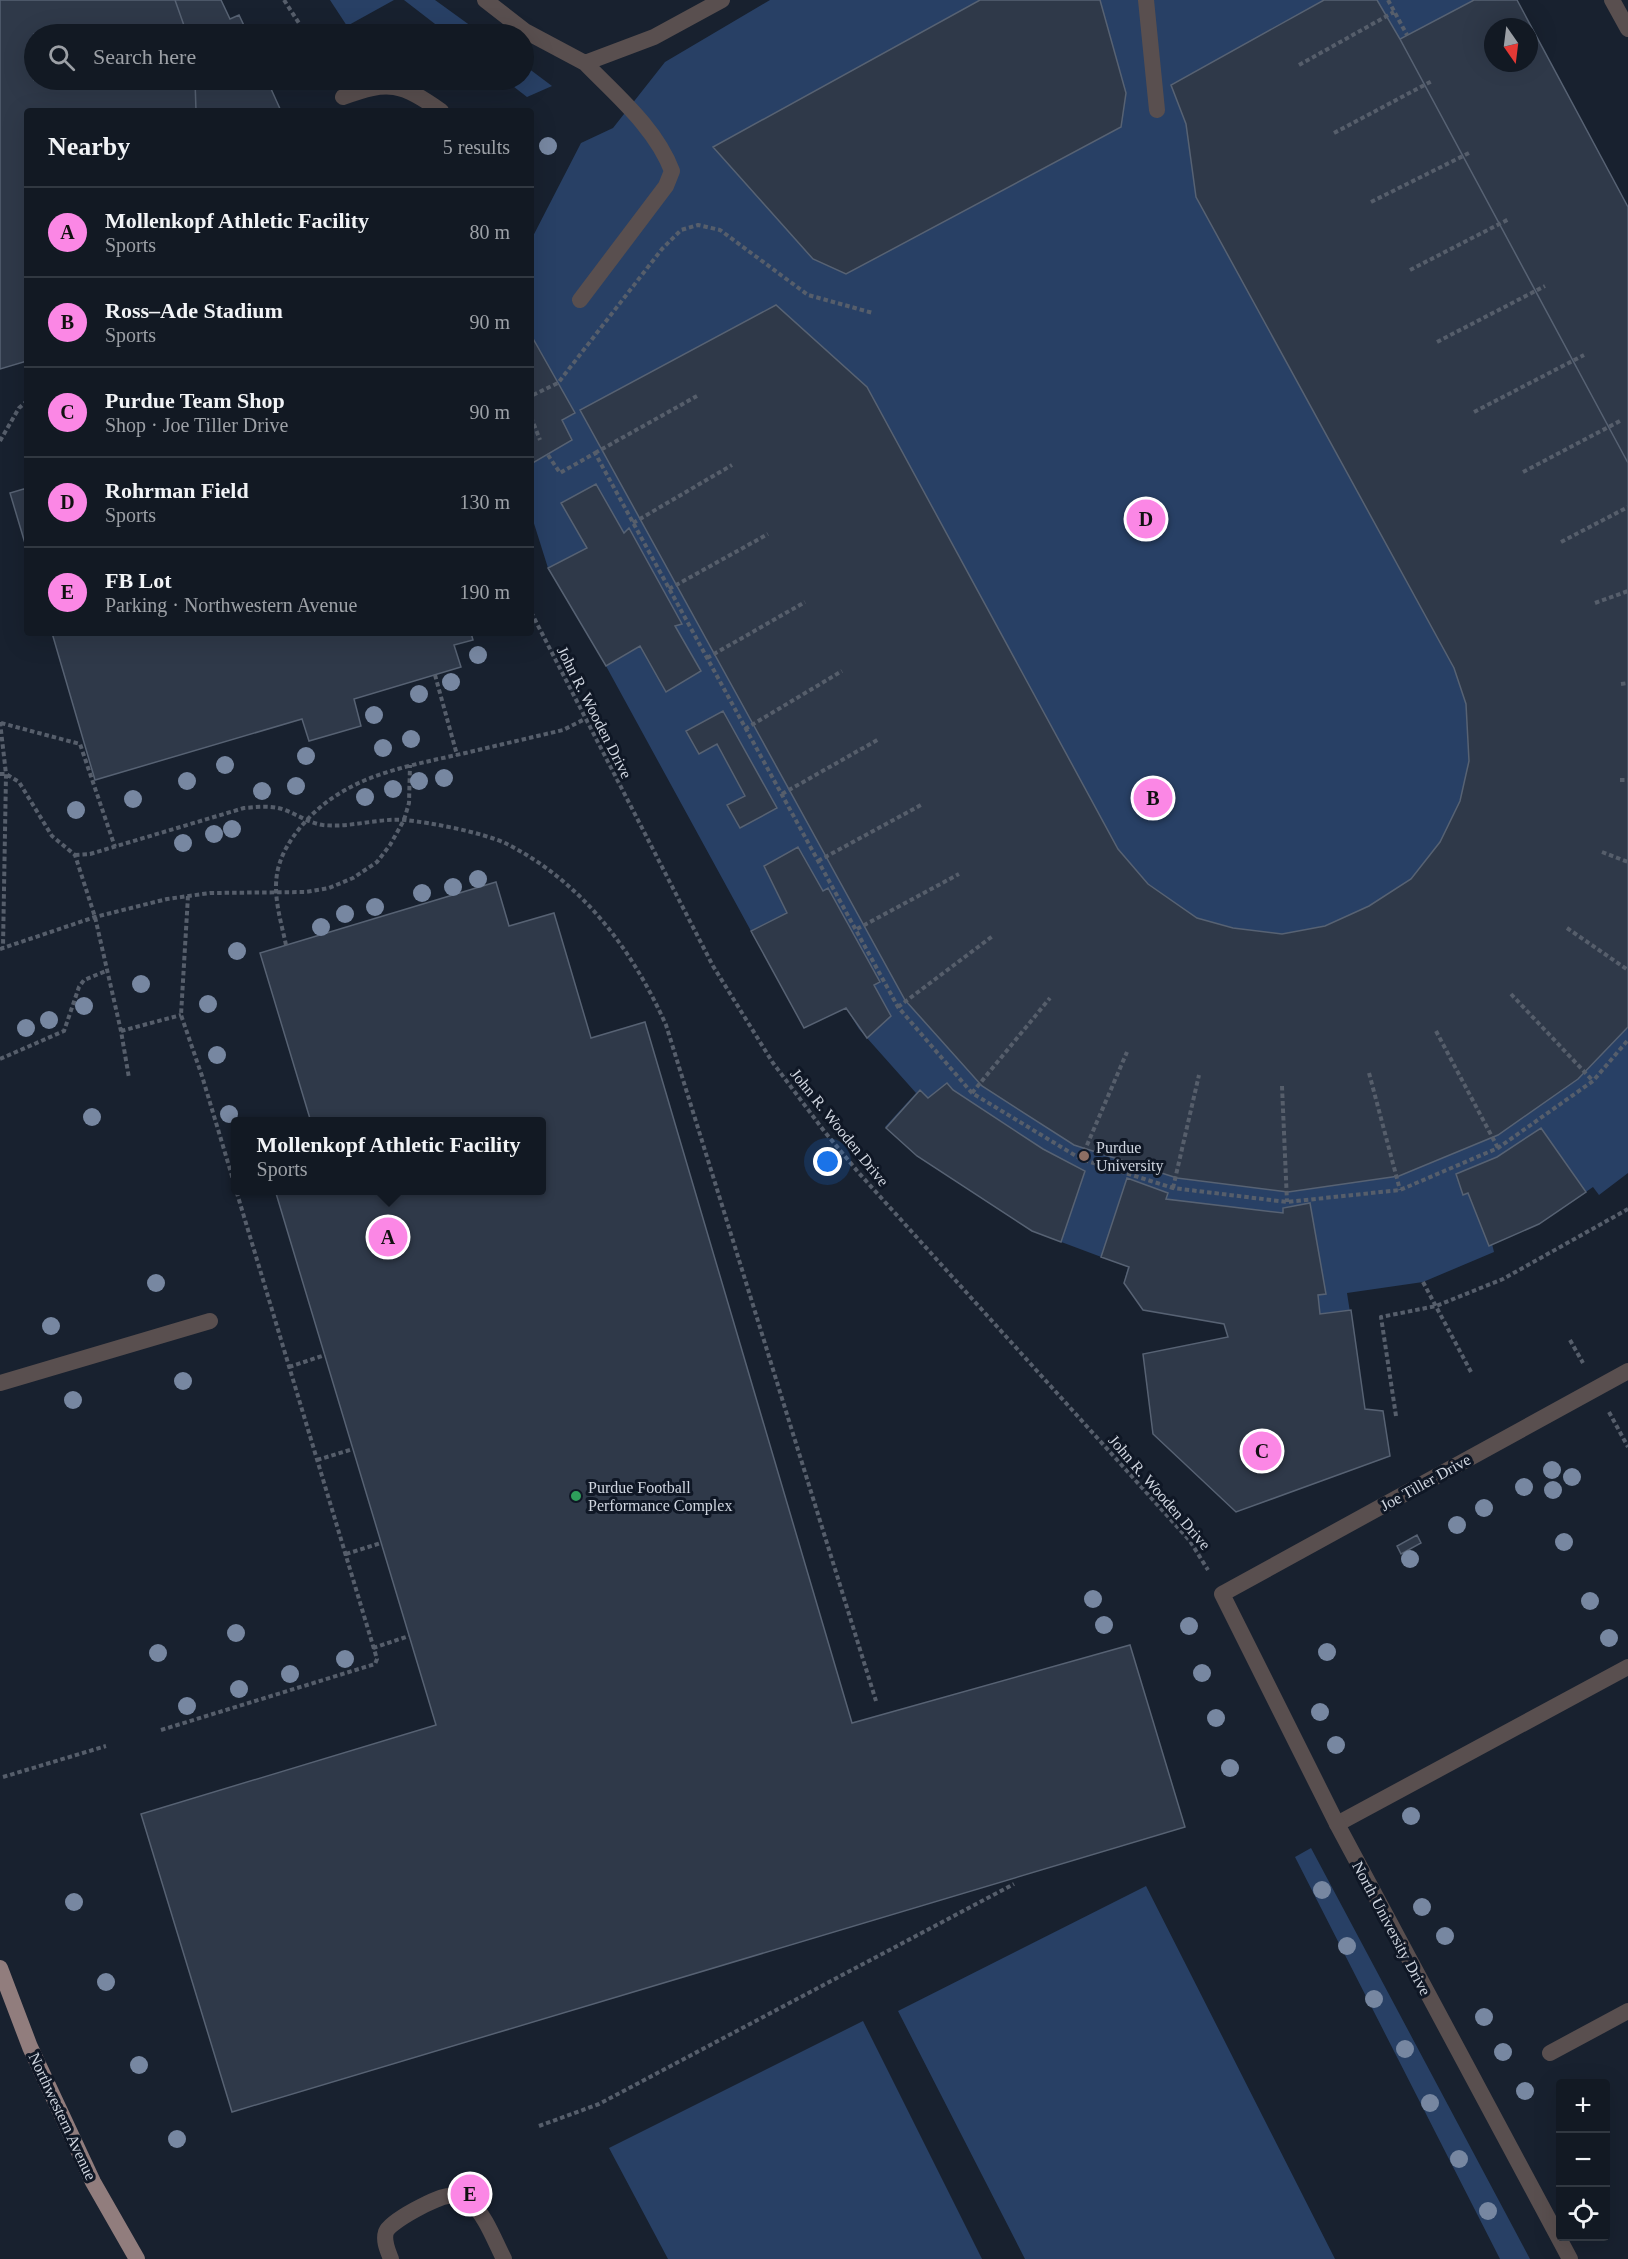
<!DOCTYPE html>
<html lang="en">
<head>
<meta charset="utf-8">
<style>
	:root { --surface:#121923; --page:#1b222b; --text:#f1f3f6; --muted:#9ca0a6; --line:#313841; --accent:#fb87e5 }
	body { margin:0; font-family:"Times New Roman",serif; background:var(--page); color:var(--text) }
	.controls { position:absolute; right:18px; bottom:18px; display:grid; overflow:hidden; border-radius:6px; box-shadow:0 6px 24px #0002 }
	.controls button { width:54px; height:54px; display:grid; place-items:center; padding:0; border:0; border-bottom:2px solid var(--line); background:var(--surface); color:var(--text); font:30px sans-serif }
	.compass { position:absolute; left:1484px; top:18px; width:54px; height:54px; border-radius:50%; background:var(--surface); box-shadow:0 6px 24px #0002; rotate:166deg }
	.you { position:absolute; left:828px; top:1162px; width:21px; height:21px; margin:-15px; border:4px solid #fff; border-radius:50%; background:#1a73e8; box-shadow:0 0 0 9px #1a73e833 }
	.badge { display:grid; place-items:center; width:39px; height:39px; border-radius:50%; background:var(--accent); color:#111; font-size:20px; font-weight:700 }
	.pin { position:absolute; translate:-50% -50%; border:3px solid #fff; box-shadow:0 2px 6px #0006 }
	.popup { position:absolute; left:231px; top:1117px; width:315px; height:78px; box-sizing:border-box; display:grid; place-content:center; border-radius:6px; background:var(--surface); filter:drop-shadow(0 2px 4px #0005); font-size:20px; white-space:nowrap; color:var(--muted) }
	.popup b { font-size:22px; color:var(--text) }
	.popup::after { content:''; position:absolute; left:50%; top:100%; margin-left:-12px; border:12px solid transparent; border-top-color:var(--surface) }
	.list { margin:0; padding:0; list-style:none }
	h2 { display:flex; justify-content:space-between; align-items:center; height:78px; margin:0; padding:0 24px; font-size:26px }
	h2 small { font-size:20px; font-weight:400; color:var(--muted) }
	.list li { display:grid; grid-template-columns:39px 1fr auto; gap:18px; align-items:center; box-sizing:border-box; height:90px; padding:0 24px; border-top:2px solid var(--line) }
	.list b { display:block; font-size:22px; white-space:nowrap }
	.list p { margin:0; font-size:20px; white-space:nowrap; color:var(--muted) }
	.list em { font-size:20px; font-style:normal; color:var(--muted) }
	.icon { flex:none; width:33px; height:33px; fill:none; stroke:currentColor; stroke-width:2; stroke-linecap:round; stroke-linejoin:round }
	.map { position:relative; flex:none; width:1628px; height:2259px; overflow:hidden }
	.search { position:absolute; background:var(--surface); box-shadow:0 6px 24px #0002; left:24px; top:24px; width:510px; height:66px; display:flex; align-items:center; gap:15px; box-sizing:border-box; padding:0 21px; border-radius:33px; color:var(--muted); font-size:22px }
	.panel { position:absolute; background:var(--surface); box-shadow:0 6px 24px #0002; left:24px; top:108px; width:510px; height:528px; border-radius:6px }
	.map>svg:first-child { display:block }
</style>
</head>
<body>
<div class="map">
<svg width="1628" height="2259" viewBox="0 0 1628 2259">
	<rect width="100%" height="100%" fill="#18212f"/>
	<path fill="#284065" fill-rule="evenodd" d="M330,0h64l-47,26z
		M404,0h31l47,34h-34z
		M770,0h747l111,207v966l-29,22 -6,-8 -54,37 -47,20 2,8 -71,30 -76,11 18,116 18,2 7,45 -154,56 -83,-78 -10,-80 85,-17 -4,-13 -81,-14 -19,-27 4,-16 -96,-36 -115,-75 -32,-29 31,-34 -57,-64 -13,-21 -42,20 -198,-362 -58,-98 -17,-54v-50l41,-24 -10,-20 13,-7 -44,-78v-95l50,-97 32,-15 52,-66zM1493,27h36v36h-36z
		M524,65l28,21 -25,11 -22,-17h19z
		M1311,1848l219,411h-30l-205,-402z
		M1146,1886l189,373h-310l-127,-248z
		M863,2021l119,238h-314l-59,-111z"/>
	<path fill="#2f3949" stroke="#576273" stroke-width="1.5" fill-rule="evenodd" d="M0,0h175l12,34h-153v46h161l1,31h-169v250l-27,8z
		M175,0h46l9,19 9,-4 9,19h-61z
		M980,0h120l26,93 -5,34 -275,147 -33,-15 -100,-112z
		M1324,0h53l23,39 228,424v564l-50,52 -80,56 -99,41 -111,16 -111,-14 -103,-33 -92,-59 -77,-86 -325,-590 196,-105 91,82 251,462 30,35 49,34 36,10 49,6 43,-8 44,-20 42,-27 29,-37 20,-41 9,-40 -3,-57 -12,-36 -258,-471 -10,-73 -15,-39z
		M1474,0h43l111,207v256l-228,-424zM1493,27h36v36h-36z
		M195,80h72l14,31h-85z
		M531,335l44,78 -13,7 10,20 -41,24z
		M596,484l28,49 5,-5 53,96 -7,2 26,45 -35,21 -26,-46 -34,20 -58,-98 39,-20 -26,-45z
		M27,488v62l-17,-57z
		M52,633h419l2,7 -19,5 7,22 -107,32 7,27 -52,15 -7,-22 -207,61z
		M723,711l54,97 -37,20 -13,-23 18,-9 -28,-52 -18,10 -13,-23z
		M798,847l25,44 5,-3 52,94 -6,3 17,31 -24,22 -21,-30 -42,20 -53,-97 36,-18 -23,-47z
		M496,882l13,44 45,-13 37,125 54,-16 207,701 278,-78 55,182 -953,285 -91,-298 295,-89 -161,-535h266v-68h-230l-51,-169z
		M947,1083l6,7 90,59 42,22 -24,71 -29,-11 -115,-75 -31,-28 34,-38 8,8z
		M1541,1128l45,64 -47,32 -50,22 -21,-53 -5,2 -7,-21 41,-17z
		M1127,1178l41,15 -2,6 117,14v-5l27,-5 16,91 -8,1 2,19 31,-4 14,99 18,2 7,45 -154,56 -83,-78 -10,-80 85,-17 -4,-13 -81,-14 -19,-27 5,-16 -28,-10z
		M1417,1535l4,8 -20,11 -4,-8z"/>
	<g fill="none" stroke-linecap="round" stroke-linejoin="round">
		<path stroke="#565e6b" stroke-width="4" stroke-dasharray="4.5 3" stroke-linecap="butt" d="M284,0l22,34
			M1388,0l19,35
			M1299,65l95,-53
			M1334,133l98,-52
			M1371,202l100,-50
			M1410,270l99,-51
			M1437,342l108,-56
			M533,395l25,-12 104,-134 19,-19 17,-5 22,5 88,65 65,18
			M1474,412l110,-57
			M531,417l9,23
			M0,441l19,-33 8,-7
			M595,453l102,-57
			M548,455l12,18 35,-20 303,554 74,86 109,66 92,29 114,14 113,-12 98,-42 95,-67 35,-41
			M1523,472l97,-51
			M633,523l99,-58
			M1561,542l67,-35
			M669,589l99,-55
			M1595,603l33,-12
			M531,612l182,354 60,97 51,68 34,41 332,369 18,29
			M707,658l98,-56
			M435,675l22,80
			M1621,684l7,-1
			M0,722l6,52 -3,173
			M1,723l79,21 35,103
			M745,729l97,-58
			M0,774h6l13,8 33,54 23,19 20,62 26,114 8,47
			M1620,780h8
			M782,794l97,-55
			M1602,852l26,10
			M75,855l15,-1 154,-46c14,-1 27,-3 41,2 13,5 24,13 38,15 27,3 54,-7 82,-5 27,3 77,12 102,24 75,38 125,105 159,181l210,676
			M818,861l103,-56
			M188,896l-7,119 21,61 33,110
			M1567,928l61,42
			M857,929l102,-55
			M286,945c-5,-24 -14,-51 -8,-76 4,-16 11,-27 21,-40 42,-52 100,-61 162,-75 34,-8 68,-16 102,-24l22,-11
			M0,949l95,-32 72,-18 43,-6 96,-1 23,-4 24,-10 24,-16 13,-17 14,-25 5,-17 1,-38
			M1511,994l82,87
			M898,1007l96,-72
			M121,1031l60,-16
			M1436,1031l62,117
			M0,1059l64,-28 15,-44 5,-7 22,-9
			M1369,1073l31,117
			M1282,1086l5,116
			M972,1093l78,-95
			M1081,1159l46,-107
			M1173,1188l26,-113
			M1423,1282l48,90
			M1570,1340l13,23
			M289,1367l36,-12
			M1609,1412l19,35
			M1396,1416l-15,-99 55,-11 67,-27 125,-70
			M317,1460l36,-11
			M346,1554l35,-11
			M373,1648l36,-12
			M161,1730l214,-66 2,-5 -141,-469
			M3,1777l103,-31
			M539,2126l60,-22 415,-220"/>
		<path stroke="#594f4f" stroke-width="16" d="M485,0l40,31 60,32 69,-26 68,-37
			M1146,0l11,110
			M343,97c46,-17 58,-14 98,14
			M580,300l86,-114 6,-15c-16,-43 -56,-76 -87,-108
			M0,1383l210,-62
			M1337,1824l291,-157
			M1550,2053l78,-42
			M391,2259c-3,-8 -8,-18 -5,-27 4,-11 52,-36 63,-36 8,-1 16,3 22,7 15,13 24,39 33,56"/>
		<path stroke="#594f4f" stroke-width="16" d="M1612,0l16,29
			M1570,2259l-233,-435 -115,-230 406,-223"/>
		<path stroke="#917d7d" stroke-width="16" d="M0,1968l30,79 63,135 44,77"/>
	</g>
	<g fill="#7787a1">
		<circle cx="548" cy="146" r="9"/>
		<circle cx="478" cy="655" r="9"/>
		<circle cx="451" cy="682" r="9"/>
		<circle cx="419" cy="694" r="9"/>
		<circle cx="374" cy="715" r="9"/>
		<circle cx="411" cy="739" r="9"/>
		<circle cx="383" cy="748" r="9"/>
		<circle cx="306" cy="756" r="9"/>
		<circle cx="225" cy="765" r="9"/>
		<circle cx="444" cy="778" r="9"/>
		<circle cx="187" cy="781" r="9"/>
		<circle cx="419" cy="781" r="9"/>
		<circle cx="296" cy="786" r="9"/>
		<circle cx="393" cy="789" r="9"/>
		<circle cx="262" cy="791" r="9"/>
		<circle cx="365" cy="797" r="9"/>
		<circle cx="133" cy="799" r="9"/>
		<circle cx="76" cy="810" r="9"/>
		<circle cx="232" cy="829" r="9"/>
		<circle cx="214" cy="834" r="9"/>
		<circle cx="183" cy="843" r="9"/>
		<circle cx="478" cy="879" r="9"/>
		<circle cx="453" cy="887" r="9"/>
		<circle cx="422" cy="893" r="9"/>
		<circle cx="375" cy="907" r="9"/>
		<circle cx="345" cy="914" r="9"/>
		<circle cx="321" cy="927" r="9"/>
		<circle cx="237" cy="951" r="9"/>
		<circle cx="141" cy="984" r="9"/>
		<circle cx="208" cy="1004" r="9"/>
		<circle cx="84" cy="1006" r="9"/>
		<circle cx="49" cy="1020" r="9"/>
		<circle cx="26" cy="1028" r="9"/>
		<circle cx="217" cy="1055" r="9"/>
		<circle cx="229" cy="1114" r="9"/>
		<circle cx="92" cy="1117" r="9"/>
		<circle cx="156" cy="1283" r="9"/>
		<circle cx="51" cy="1326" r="9"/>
		<circle cx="183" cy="1381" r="9"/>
		<circle cx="73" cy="1400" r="9"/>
		<circle cx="1552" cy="1470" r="9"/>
		<circle cx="1572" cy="1477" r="9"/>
		<circle cx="1524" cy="1487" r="9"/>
		<circle cx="1553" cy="1490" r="9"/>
		<circle cx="1484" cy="1508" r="9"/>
		<circle cx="1457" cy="1525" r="9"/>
		<circle cx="1564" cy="1542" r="9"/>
		<circle cx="1410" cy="1559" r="9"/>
		<circle cx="1093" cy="1599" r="9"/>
		<circle cx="1590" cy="1601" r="9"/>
		<circle cx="1104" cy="1625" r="9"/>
		<circle cx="1189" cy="1626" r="9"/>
		<circle cx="236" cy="1633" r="9"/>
		<circle cx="1609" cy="1638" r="9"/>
		<circle cx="1327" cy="1652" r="9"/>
		<circle cx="158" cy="1653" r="9"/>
		<circle cx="345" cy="1659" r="9"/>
		<circle cx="1202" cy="1673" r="9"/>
		<circle cx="290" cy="1674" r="9"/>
		<circle cx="239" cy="1689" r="9"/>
		<circle cx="187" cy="1706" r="9"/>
		<circle cx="1320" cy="1712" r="9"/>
		<circle cx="1216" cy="1718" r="9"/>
		<circle cx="1336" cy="1745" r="9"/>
		<circle cx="1230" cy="1768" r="9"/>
		<circle cx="1411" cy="1816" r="9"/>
		<circle cx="1322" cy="1890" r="9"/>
		<circle cx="74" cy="1902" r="9"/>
		<circle cx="1422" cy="1907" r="9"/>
		<circle cx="1445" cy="1936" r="9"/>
		<circle cx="1347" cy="1946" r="9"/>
		<circle cx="106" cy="1982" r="9"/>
		<circle cx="1374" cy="1999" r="9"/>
		<circle cx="1484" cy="2017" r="9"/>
		<circle cx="1405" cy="2049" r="9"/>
		<circle cx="1503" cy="2052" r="9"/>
		<circle cx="139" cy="2065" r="9"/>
		<circle cx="1525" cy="2091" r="9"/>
		<circle cx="1430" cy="2103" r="9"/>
		<circle cx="177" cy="2139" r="9"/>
		<circle cx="1459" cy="2159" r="9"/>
		<circle cx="1488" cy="2211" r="9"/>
	</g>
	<circle fill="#8d6e63" stroke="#0f1725" stroke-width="2" cx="1084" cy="1156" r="6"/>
	<circle fill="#2e9e5b" stroke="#0f1725" stroke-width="2" cx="576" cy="1496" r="6"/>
	<g text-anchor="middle" stroke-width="6" stroke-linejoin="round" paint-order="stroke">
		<g font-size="16" fill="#d0d6e0" stroke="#0f1725">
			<text transform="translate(595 712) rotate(63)" y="6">John R. Wooden Drive</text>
			<text transform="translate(840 1127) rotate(51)" y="6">John R. Wooden Drive</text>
			<text transform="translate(1425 1482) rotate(-29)" y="6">Joe Tiller Drive</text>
			<text transform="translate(1160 1492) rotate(49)" y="6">John R. Wooden Drive</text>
			<text transform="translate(1392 1928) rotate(62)" y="6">North University Drive</text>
			<text transform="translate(63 2116) rotate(65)" y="6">Northwestern Avenue</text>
		</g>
		<g font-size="16" fill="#d0d6e0" stroke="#0f1725" text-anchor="start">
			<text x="1096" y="1153">Purdue<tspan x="1096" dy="18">University</tspan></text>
			<text x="588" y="1493">Purdue Football<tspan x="588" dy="18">Performance Complex</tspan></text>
		</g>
	</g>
</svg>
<div class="controls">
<button>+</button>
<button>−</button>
<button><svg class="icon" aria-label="locate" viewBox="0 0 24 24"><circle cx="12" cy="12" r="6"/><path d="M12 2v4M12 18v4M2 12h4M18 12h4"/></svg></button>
</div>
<svg class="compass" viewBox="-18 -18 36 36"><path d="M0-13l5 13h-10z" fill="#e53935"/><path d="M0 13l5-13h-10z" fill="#9ca0a6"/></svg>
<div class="you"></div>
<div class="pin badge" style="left:388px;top:1237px">A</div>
<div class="popup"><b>Mollenkopf Athletic Facility</b>Sports</div>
<div class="pin badge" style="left:1153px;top:798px">B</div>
<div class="pin badge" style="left:1262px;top:1451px">C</div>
<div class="pin badge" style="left:1146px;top:519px">D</div>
<div class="pin badge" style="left:470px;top:2194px">E</div>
<div class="search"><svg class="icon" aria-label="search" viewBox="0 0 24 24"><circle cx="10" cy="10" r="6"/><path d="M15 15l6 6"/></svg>Search here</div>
<section class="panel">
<h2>Nearby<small>5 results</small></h2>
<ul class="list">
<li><span class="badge">A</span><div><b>Mollenkopf Athletic Facility</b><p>Sports</p></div><em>80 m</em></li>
<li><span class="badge">B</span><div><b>Ross–Ade Stadium</b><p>Sports</p></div><em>90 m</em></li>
<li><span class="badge">C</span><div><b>Purdue Team Shop</b><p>Shop · Joe Tiller Drive</p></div><em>90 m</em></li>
<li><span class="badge">D</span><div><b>Rohrman Field</b><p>Sports</p></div><em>130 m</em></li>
<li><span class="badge">E</span><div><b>FB Lot</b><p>Parking · Northwestern Avenue</p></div><em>190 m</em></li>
</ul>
</section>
</div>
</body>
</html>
